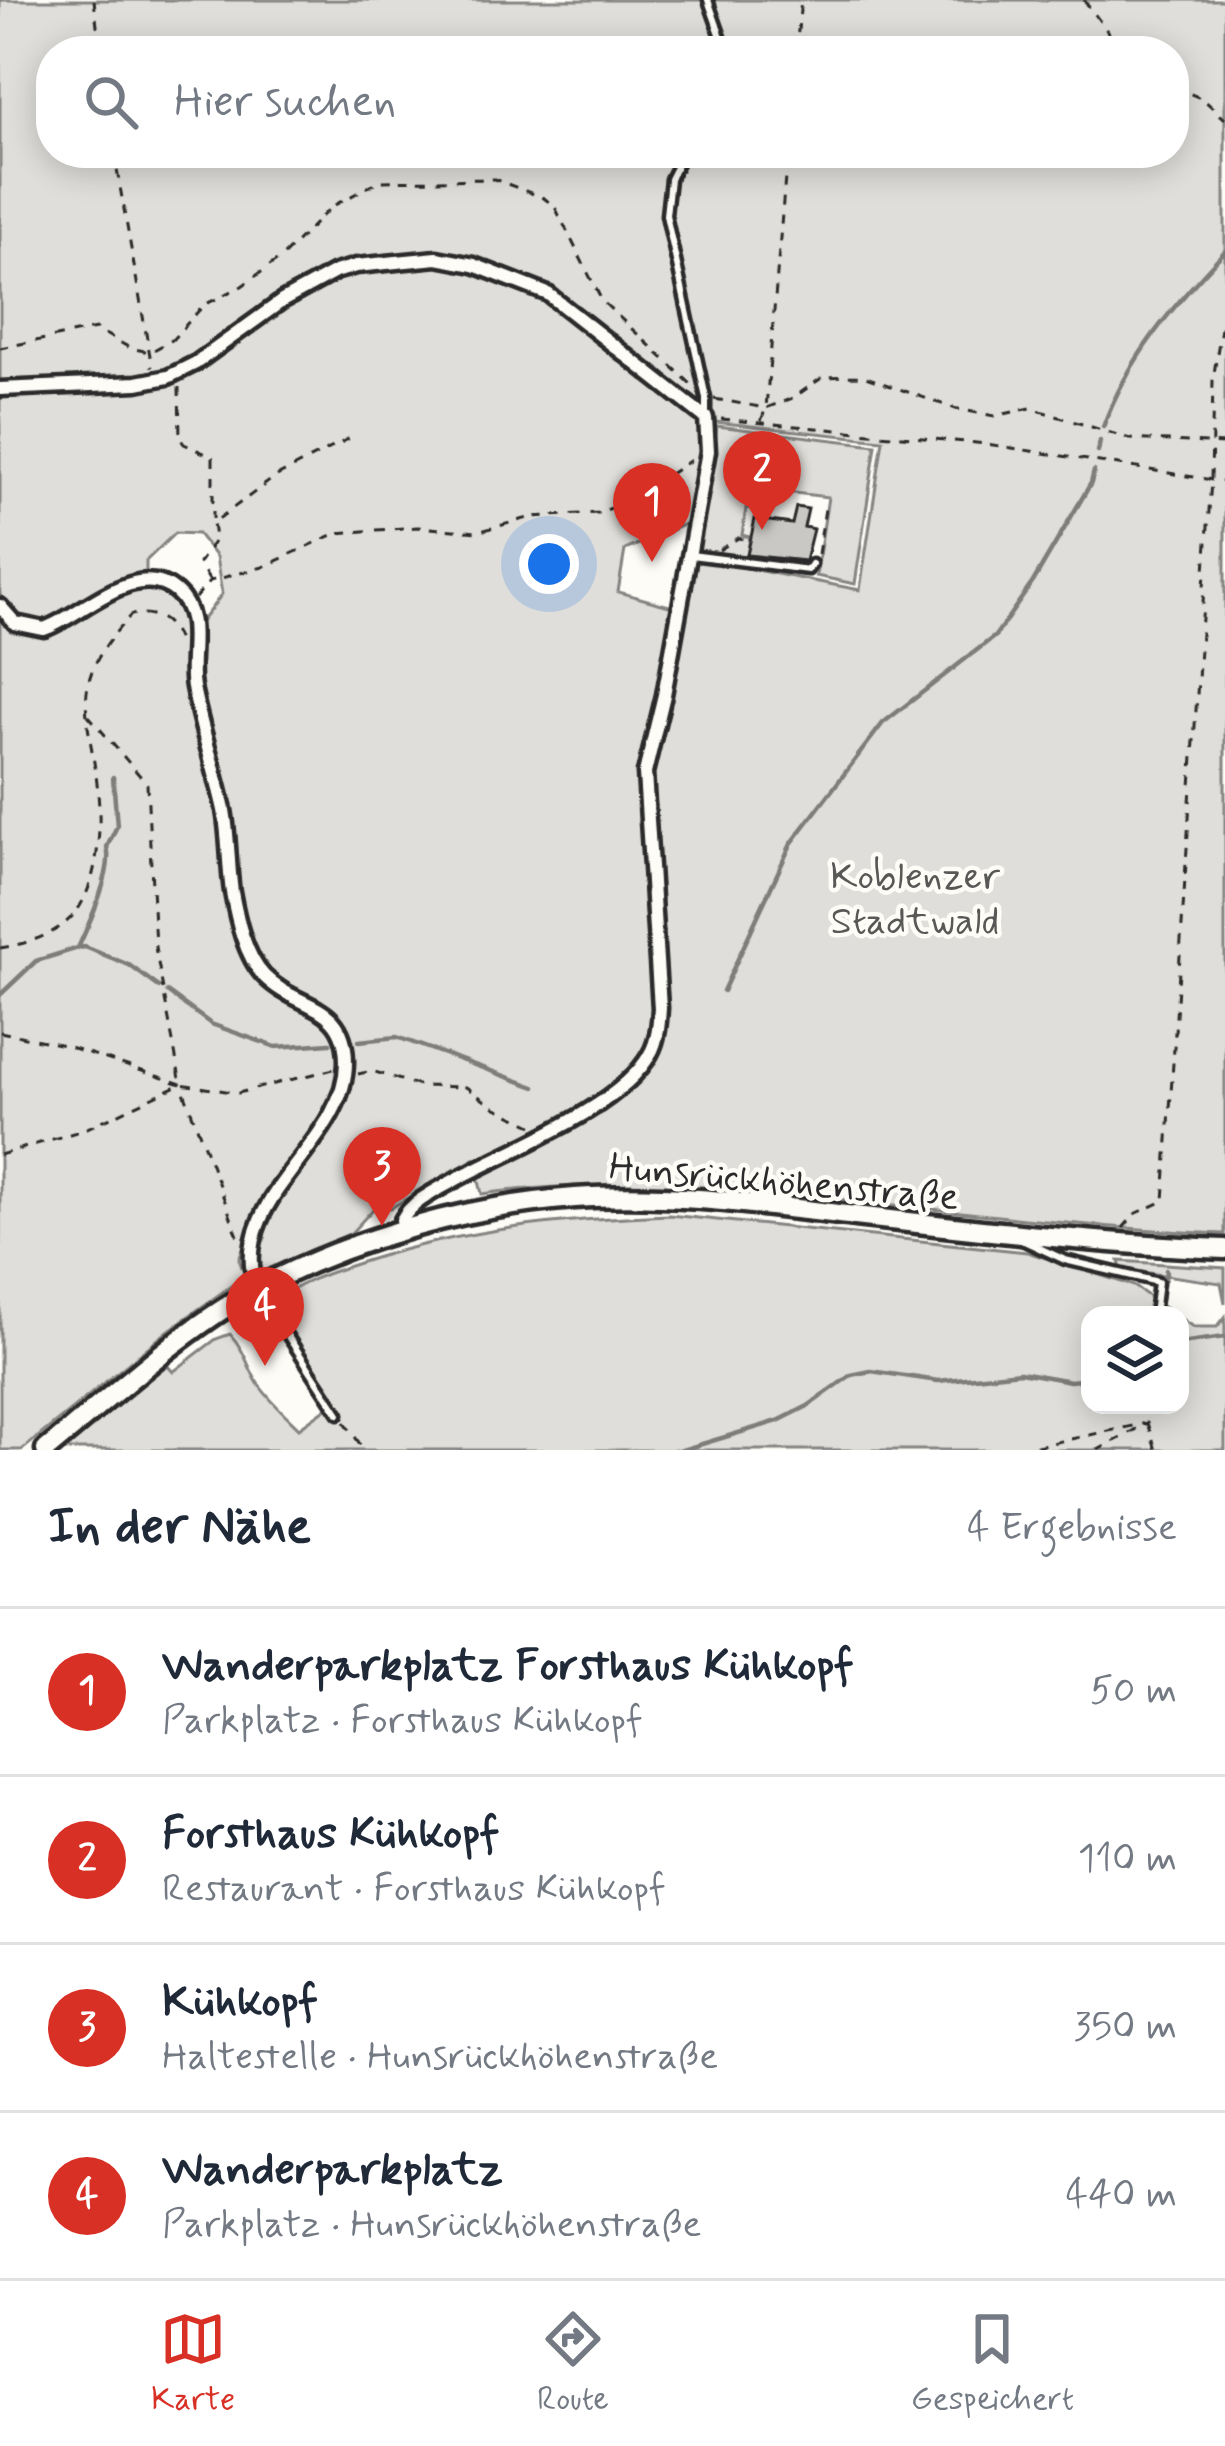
<!DOCTYPE html>
<html lang="de">
<head>
<meta charset="utf-8">
<style>
	:root { --surface:#fff; --page:#f2f2f3; --text:#1f2937; --muted:#747a83; --line:#e0e1e3; --accent:#d93025 }
	body { margin:0; font-family:Mynerve,sans-serif; background:var(--page); color:var(--text) }
	.controls { position:absolute; right:36px; bottom:36px; display:grid; overflow:hidden; border-radius:24px; box-shadow:0 6px 30px #0003 }
	.controls button { width:108px; height:108px; display:grid; place-items:center; padding:0; border:0; border-bottom:3px solid var(--line); background:var(--surface); color:var(--text); font:60px sans-serif }
	.you { position:absolute; left:549px; top:564px; width:42px; height:42px; margin:-30px; border:9px solid #fff; border-radius:50%; background:#1a73e8; box-shadow:0 0 0 18px #1a73e833 }
	.badge { display:grid; place-items:center; width:78px; height:78px; border-radius:50%; background:var(--accent); color:#fff; font-size:39px; font-weight:700 }
	.pin { position:absolute; translate:-50% -99px; filter:drop-shadow(0 3px 6px #0008) }
	.pin::after { content:''; position:absolute; top:63px; width:42px; height:36px; background:inherit; clip-path:polygon(0 0,100% 0,50% 100%) }
	.list { margin:0; padding:0; list-style:none }
	h2 { display:flex; justify-content:space-between; align-items:center; height:156px; margin:0; padding:0 48px; font-size:51px }
	h2 small { font-size:39px; font-weight:400; color:var(--muted) }
	.list li { display:grid; grid-template-columns:78px 1fr auto; gap:36px; align-items:center; box-sizing:border-box; height:168px; padding:0 48px; border-top:3px solid var(--line) }
	.list b { display:block; font-size:45px; white-space:nowrap }
	.list p { margin:0; font-size:39px; white-space:nowrap; color:var(--muted) }
	.list em { font-size:39px; font-style:normal; color:var(--muted) }
	.icon { flex:none; width:66px; height:66px; fill:none; stroke:currentColor; stroke-width:2; stroke-linecap:round; stroke-linejoin:round }
	.map { position:relative; flex:none; width:1225px; height:1450px; overflow:hidden }
	.search { position:absolute; background:var(--surface); box-shadow:0 6px 30px #0003; left:36px; right:36px; top:36px; height:132px; display:flex; align-items:center; gap:30px; box-sizing:border-box; padding:0 42px; border-radius:48px; color:var(--muted); font-size:45px }
	.sheet { height:828px; background:var(--surface) }
	nav { display:flex; justify-content:space-around; align-items:center; box-sizing:border-box; height:168px; border-top:3px solid var(--line); background:var(--surface); font-size:33px; color:var(--muted) }
	nav a { display:grid; justify-items:center; gap:6px }
	nav .on { color:var(--accent) }
	.map>svg:first-child { display:block }
</style>
</head>
<body>
<div class="map">
<svg width="1225" height="1450" viewBox="0 0 1225 1450">
	<rect width="100%" height="100%" fill="#fdfcf7"/>
	<filter id="ink" filterUnits="userSpaceOnUse"><feTurbulence type="fractalNoise" baseFrequency=".00833" numOctaves="2"/><feDisplacementMap in="SourceGraphic" scale="24" xChannelSelector="R" yChannelSelector="G"/><feConvolveMatrix kernelMatrix="1 2 1 2 8 2 1 2 1" color-interpolation-filters="sRGB"/></filter>
	<g filter="url(#ink)">
		<path fill="#edece8" d="M759,489l39,5 -9,47 -17,-4 2,-15 -18,-3 -6,18 -8,-1 4,-29z"/>
		<path fill="#dfdeda" stroke="#858482" stroke-width="3" fill-rule="evenodd" d="M0,0h1225v1234c-120,-5 -238,-19 -358,-32 -129,-13 -255,-26 -385,-8l-8,-35 -83,49 -16,-1 -24,26 -91,40 -4,-16 9,-19 -14,-7 -12,28 6,17 -77,55 -146,119h-22zM51,51h1123v102h-1123zM715,422l168,18 -23,150 -166,-32zM687,523l-14,84 -55,-15 7,-42zM175,533l23,1 18,23 6,37 -24,32 -16,-35 -36,-13v-17z
			M717,426l159,19 -21,139 -39,-8 12,-79 -68,-8 -3,20 -11,-1 -4,27 8,2 -3,20 -48,-6z
			M669,1215l358,37 107,34 41,29h-85v90h90v-87l13,9h24l8,-10v133h-1163l105,-85 6,7 43,-33 14,-5c15,16 18,34 29,51 11,16 27,30 40,43l36,-26 -63,-98c25,-22 62,-33 93,-43 100,-32 199,-42 304,-46z
			M1119,1261l106,7v35l-4,-20 -100,-14z"/>
		<g fill="none" stroke-linecap="round" stroke-linejoin="round">
			<path stroke="#7e7d7b" stroke-width="4.5" d="M1103,427c25,-69 72,-124 122,-176
				M1098,452l2,-11
				M78,948l7,-1 44,18 30,22
				M723,991l68,-147 92,-121 112,-87 38,-54 58,-99 3,-12
				M167,992l44,32 65,23 54,-4
				M0,995l36,-34 42,-13c11,-24 36,-78 29,-101l10,-21 -4,-49
				M359,1041l38,-4 138,50
				M1165,1279l1,-9
				M1180,1343l45,-6
				M682,1450l96,-29 30,-15 43,-31 20,-4 67,10 82,-9 50,9 20,-2"/>
		</g>
		<path fill="#c9c8c4" stroke="#2b2b2b" stroke-width="3" d="M796,507l12,2 -4,18 9,2 -8,32 -58,-6 8,-36 37,5z"/>
		<g fill="none" stroke-linecap="round" stroke-linejoin="round">
			<g stroke="#2b2b2b" stroke-width="15">
				<path id="service" d="M708,0l18,51
					M683,153l-13,26 -4,36 40,183v16
					M691,555l117,15 4,-6
					M1022,1240l43,20 93,22 -4,33
					M258,1291l81,123"/>
			</g>
			<g stroke="#2b2b2b" stroke-width="21">
				<path id="minor" d="M0,389l137,-6 31,-6 28,-14 86,-62 53,-29 21,-6 81,-8 37,7 74,29 158,124 2,33 -44,244 -19,78 15,235c-1,16 -2,32 -10,46 -29,54 -142,97 -197,127 -18,10 -42,21 -51,39l3,11
					M0,606l15,17 29,6c35,-11 92,-72 132,-37 28,24 11,63 17,95 8,41 22,82 31,123 5,27 4,55 8,82 5,27 13,64 32,84 33,34 82,25 82,86 0,84 -121,136 -89,227"/>
			</g>
			<g stroke="#2b2b2b" stroke-width="27">
				<path id="primary" d="M46,1450c69,-56 137,-122 216,-164 94,-49 208,-80 313,-88 93,-7 187,7 280,18 123,14 246,28 370,33"/>
			</g>
			<path stroke="#2b2b2b" stroke-width="3" stroke-dasharray="9 9" stroke-linecap="butt" d="M94,0l6,51
				M1084,0l38,51
				M796,51l5,-51
				M1174,87l29,12 22,20
				M114,153l38,214
				M0,348l96,-19 34,19 20,4 22,-12 32,-35 38,-19 40,-29 49,-50 48,-26 115,-2 50,19 11,9 47,94 90,84
				M179,387l1,51 4,6 29,13v62
				M714,399l52,9 27,-10 30,-21 40,-1 93,33 39,7 36,-8 99,31 95,5
				M721,419l266,25 238,38
				M761,421l5,-13 21,-255
				M719,550l19,-12 12,2
				M818,554l8,-52
				M209,580l-10,-17 16,-24 -2,-16 62,-46 77,-40
				M195,598l15,-17 53,-14 74,-34 80,-6 60,5 55,-15 66,-4 32,-12 61,-41
				M88,715l59,69 8,163 26,137
				M0,948c28,-4 64,-15 80,-42 22,-36 22,-96 15,-137 -4,-29 -14,-63 -5,-92 7,-23 25,-45 41,-62 24,-4 40,4 48,29
				M0,1032l64,13 117,39 60,160
				M358,1074l14,-3 48,15 46,1 26,19 41,19
				M0,1155l83,-25 98,-46 57,9 96,-24
				M1123,1228l12,-14 29,-13 47,-721 2,-100 12,-78
				M1147,1405v18l9,27
				M345,1422l19,28
				M1018,1450l129,-27 -49,27"/>
			<use href="#service" stroke="#fdfcf7" stroke-width="6"/>
			<use href="#minor" stroke="#fdfcf7" stroke-width="12"/>
			<use href="#primary" stroke="#fdfcf7" stroke-width="18"/>
		</g>
	</g>
	<g text-anchor="middle" stroke-width="9" stroke-linejoin="round" paint-order="stroke">
		<g font-size="39" fill="#585857" stroke="#fdfcf7">
			<text x="915" y="888">Koblenzer<tspan x="915" dy="45">Stadtwald</tspan></text>
		</g>
		<g font-size="39" fill="#2b2b2b" stroke="#fdfcf7">
			<text transform="translate(784 1180) rotate(5)" y="14">Hunsrückhöhenstraße</text>
		</g>
	</g>
</svg>
<div class="controls">
<button><svg class="icon" aria-label="layers" viewBox="0 0 24 24"><path d="M12 4l9 5-9 5-9-5zM3 14l9 5 9-5"/></svg></button>
</div>
<div class="you"></div>
<div class="pin badge" style="left:652px;top:562px">1</div>
<div class="pin badge" style="left:762px;top:530px">2</div>
<div class="pin badge" style="left:382px;top:1226px">3</div>
<div class="pin badge" style="left:265px;top:1366px">4</div>
<div class="search"><svg class="icon" aria-label="search" viewBox="0 0 24 24"><circle cx="10" cy="10" r="6"/><path d="M15 15l6 6"/></svg>Hier suchen</div>
</div>
<section class="sheet">
<h2>In der Nähe<small>4 Ergebnisse</small></h2>
<ul class="list">
<li><span class="badge">1</span><div><b>Wanderparkplatz Forsthaus Kühkopf</b><p>Parkplatz · Forsthaus Kühkopf</p></div><em>50 m</em></li>
<li><span class="badge">2</span><div><b>Forsthaus Kühkopf</b><p>Restaurant · Forsthaus Kühkopf</p></div><em>110 m</em></li>
<li><span class="badge">3</span><div><b>Kühkopf</b><p>Haltestelle · Hunsrückhöhenstraße</p></div><em>350 m</em></li>
<li><span class="badge">4</span><div><b>Wanderparkplatz</b><p>Parkplatz · Hunsrückhöhenstraße</p></div><em>440 m</em></li>
</ul>
</section>
<nav>
<a class="on"><svg class="icon" aria-label="map" viewBox="0 0 24 24"><path d="M3 6l6-2 6 2 6-2v14l-6 2-6-2-6 2zM9 4v14M15 6v14"/></svg>Karte</a>
<a><svg class="icon" aria-label="directions" viewBox="0 0 24 24"><path d="M12 3l9 9-9 9-9-9zM9 14v-3h6M13 9l2 2-2 2"/></svg>Route</a>
<a><svg class="icon" aria-label="saved" viewBox="0 0 24 24"><path d="M7 4h10v16l-5-4-5 4z"/></svg>Gespeichert</a>
</nav>
</body>
</html>
